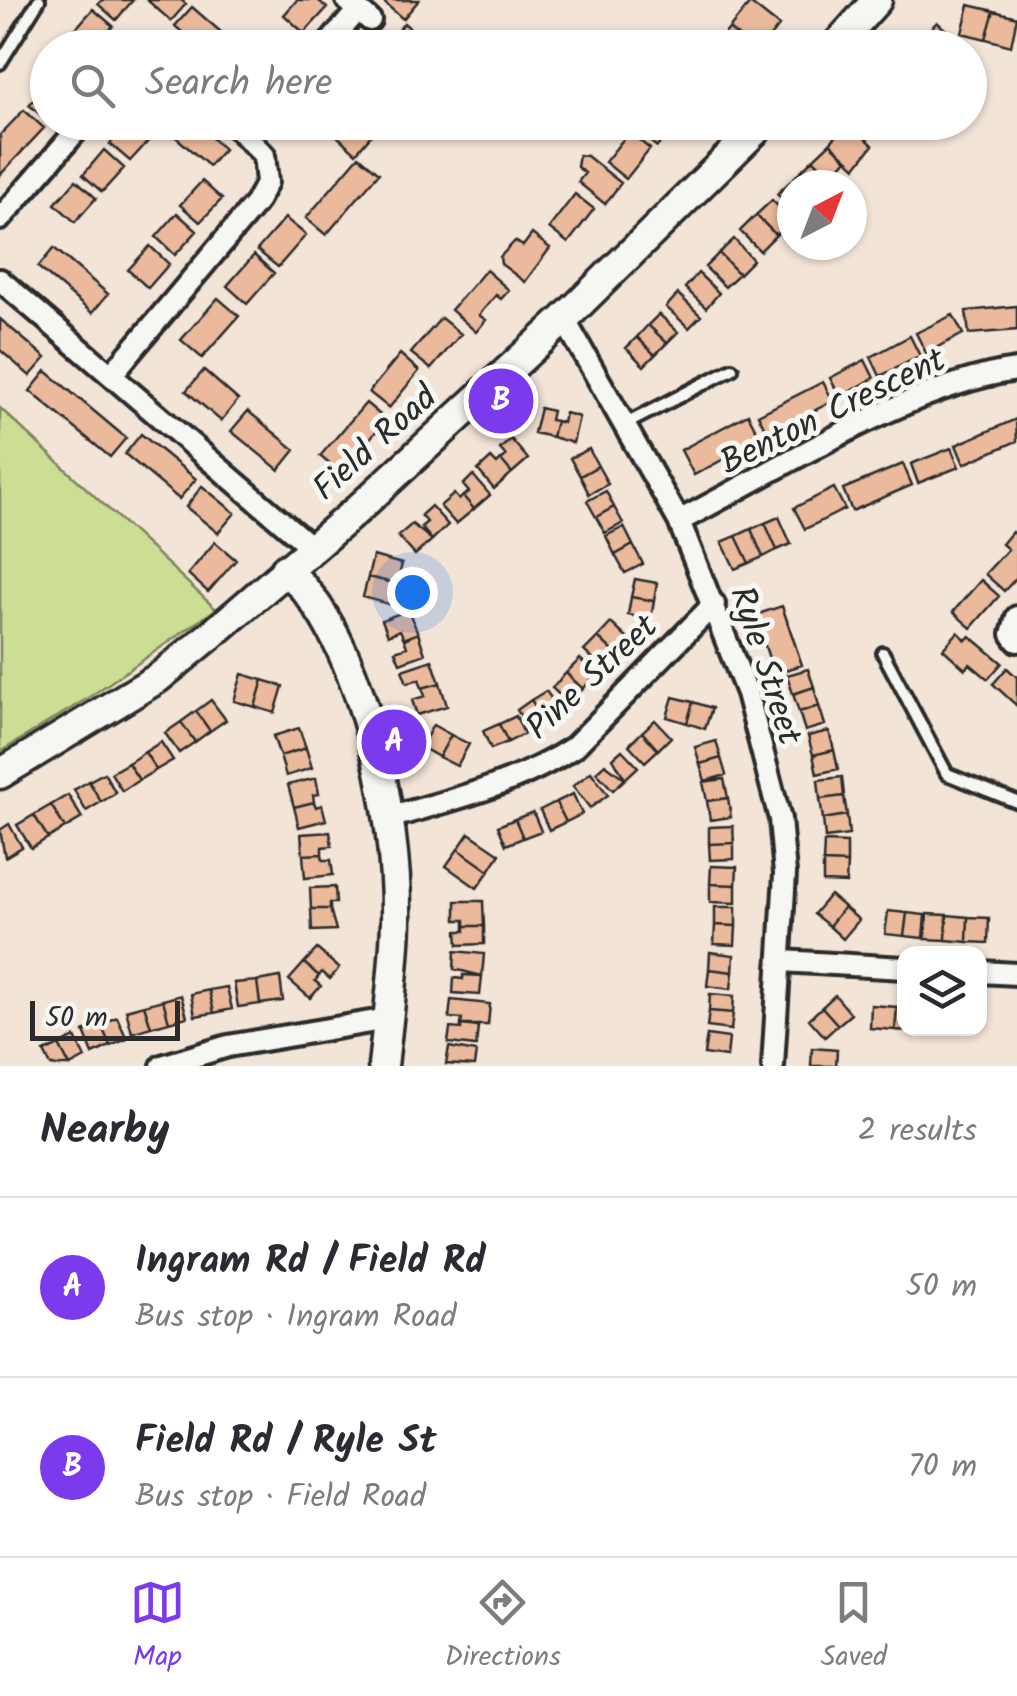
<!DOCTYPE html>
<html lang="en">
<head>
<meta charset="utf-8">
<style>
	:root { --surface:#fff; --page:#f7f7f7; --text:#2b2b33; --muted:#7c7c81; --line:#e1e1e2; --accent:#7c3aed }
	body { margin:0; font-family:Kalam,sans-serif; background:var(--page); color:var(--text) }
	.controls { position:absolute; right:30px; bottom:30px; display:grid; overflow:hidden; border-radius:20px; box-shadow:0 2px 8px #0004 }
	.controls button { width:90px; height:90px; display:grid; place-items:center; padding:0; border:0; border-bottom:2px solid var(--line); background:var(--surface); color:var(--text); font:50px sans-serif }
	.compass { position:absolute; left:777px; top:170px; width:90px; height:90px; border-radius:50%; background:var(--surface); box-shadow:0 2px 8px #0004; rotate:42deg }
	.scale { position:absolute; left:30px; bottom:25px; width:150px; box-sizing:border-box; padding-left:10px; border:5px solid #2b2b2b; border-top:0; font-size:28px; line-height:35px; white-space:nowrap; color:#2b2b2b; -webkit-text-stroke:8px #f6f6f2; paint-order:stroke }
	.you { position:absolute; left:412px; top:592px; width:35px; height:35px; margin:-25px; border:8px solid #fff; border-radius:50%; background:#1a73e8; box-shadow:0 0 0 15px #1a73e833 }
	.badge { display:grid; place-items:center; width:65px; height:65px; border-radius:50%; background:var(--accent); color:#fff; font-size:32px; font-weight:700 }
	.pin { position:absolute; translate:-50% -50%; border:5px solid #fff; box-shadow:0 2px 10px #0006 }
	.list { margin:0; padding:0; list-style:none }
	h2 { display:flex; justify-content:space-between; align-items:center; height:130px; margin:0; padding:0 40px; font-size:42px }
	h2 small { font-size:32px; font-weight:400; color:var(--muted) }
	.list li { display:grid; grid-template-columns:65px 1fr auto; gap:30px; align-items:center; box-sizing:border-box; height:180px; padding:0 40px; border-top:2px solid var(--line) }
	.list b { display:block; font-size:38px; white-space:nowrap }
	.list p { margin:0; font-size:32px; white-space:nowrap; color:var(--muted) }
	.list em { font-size:32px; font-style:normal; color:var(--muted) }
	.icon { flex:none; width:55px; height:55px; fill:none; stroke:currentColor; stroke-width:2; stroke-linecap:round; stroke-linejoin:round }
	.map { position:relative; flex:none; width:1017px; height:1066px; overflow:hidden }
	.search { position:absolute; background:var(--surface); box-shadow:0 2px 8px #0004; left:30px; right:30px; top:30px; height:110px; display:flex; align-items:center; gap:25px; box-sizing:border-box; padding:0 35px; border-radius:55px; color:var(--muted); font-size:38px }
	.sheet { height:490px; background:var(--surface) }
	nav { display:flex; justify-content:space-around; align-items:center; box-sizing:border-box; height:140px; border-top:2px solid var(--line); background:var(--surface); font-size:28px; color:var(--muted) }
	nav a { display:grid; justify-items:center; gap:5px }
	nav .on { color:var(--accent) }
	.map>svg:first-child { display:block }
</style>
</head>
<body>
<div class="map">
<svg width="1017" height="1066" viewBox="0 0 1017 1066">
	<rect width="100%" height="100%" fill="#f3e4d8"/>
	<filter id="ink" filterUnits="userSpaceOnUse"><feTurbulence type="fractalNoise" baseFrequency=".01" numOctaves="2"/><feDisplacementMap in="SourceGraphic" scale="20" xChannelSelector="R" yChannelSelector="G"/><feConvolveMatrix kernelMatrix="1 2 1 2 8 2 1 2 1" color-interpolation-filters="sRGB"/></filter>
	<g filter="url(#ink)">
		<path fill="#cbde93" stroke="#7b845f" stroke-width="2.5" d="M0,408l216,201 -128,89 -88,54z"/>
		<path fill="#ebba9c" stroke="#2b2b2b" stroke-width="2.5" d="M102,0h31l-17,20 -18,-16z
			M147,0h34l5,4 -15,17z
			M297,0h21l9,8 -23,25 -20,-18z
			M381,0h38l-16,19z
			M750,3l29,23 -18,22h-10l-22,-19z
			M969,5l25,6 -8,28 -24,-6z
			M192,7l30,26 -13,15h-9l-25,-22z
			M93,9l20,17 -19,22h-8l-15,-14z
			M994,11l23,6 -6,29 -25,-7z
			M937,22l21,19 -6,7h-26l-7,-7z
			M404,23l20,18 -6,7h-34z
			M729,29l18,15 -2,4h-32z
			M48,84v37l-19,-16z
			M24,110l20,18 -44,47v-40z
			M129,122l23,15 -22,24 -20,-17z
			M165,122h29l30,27 -15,17 -46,-40z
			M331,122h28l13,12 -16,19 -29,-26z
			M626,122h51l-20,25z
			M849,122l24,23 -17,22 -26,-24z
			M629,132l21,17 -24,30 -21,-17z
			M830,143l17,16 -16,18 -18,-18z
			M104,150l20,18 -22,24 -19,-17z
			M579,155l8,1 34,27 -16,21 -27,-22 7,-9 -8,-6z
			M359,156l20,17 -53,62 -20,-17z
			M813,159l18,18 -7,8h-20l-9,-8z
			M795,177l9,8h-12v24l-15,-15z
			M76,180l20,18 -21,24 -20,-18z
			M202,181l20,18 -22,23 -20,-17z
			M575,194l19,15 -26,34 -19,-15z
			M772,200l19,20 -15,15 -20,-20z
			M177,213l20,18 -22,24 -19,-18z
			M756,215l20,20 -16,16 -20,-20z
			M285,218l21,17 -28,32 -21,-17z
			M532,234l18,14 -25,34 -24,-18 -1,-7 15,-16 8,5z
			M734,239l19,21 -14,14 -20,-21z
			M150,246l19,18 -21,24 -20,-18z
			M54,248l54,46 -16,19 -54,-46z
			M719,253l20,21 -14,13 -20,-20z
			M254,255l20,18 -27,31 -20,-18z
			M486,270l23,20 -8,9 -5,-4 -17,20 7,5 -10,12 -25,-22z
			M698,273l21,20 -13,15 -21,-20z
			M678,294l23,22 -12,12 -23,-21z
			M218,298l21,18 -37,42 -21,-18z
			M1017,306v24l-48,4 -3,-23z
			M659,314l19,18 -11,11 -19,-18z
			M953,315l10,19 -37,19 -10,-20z
			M441,318l20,16 -30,35 -20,-16z
			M0,319l46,39 -16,18 -30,-26z
			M648,325l19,18 -12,12 -18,-18z
			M910,336l10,20 -40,20 -9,-19z
			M637,337l18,18 -11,11 -18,-18z
			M400,354l19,17 -30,37 -20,-16z
			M865,360l9,18 -34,19 -10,-19z
			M204,370l34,30 -17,21 -35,-30z
			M46,371l80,67 -16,19 -80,-66z
			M823,382l10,19 -65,33 -10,-19z
			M366,403l20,17 -46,53 -20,-17z
			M540,408l12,3 -2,9 6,1 -4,16 -18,-4z
			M248,411l47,39 -16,20 -48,-39z
			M565,413l14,4 -6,26 -21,-6 4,-16 7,2z
			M748,414l13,25 -67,36 -13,-25z
			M1016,419l1,22 -53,23 -8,-19z
			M141,434l55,45 -17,20 -54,-45z
			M511,439l17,20 -16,14 -11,-13 5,-4 -6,-7z
			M951,448l8,19 -41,16 -7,-19z
			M589,449l9,17 -18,10 -10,-18z
			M491,458l6,6 4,-4 11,13 -18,16 -16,-19z
			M903,464l9,21 -60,26 -9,-22z
			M598,466l10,18 -19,10 -9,-18z
			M473,475l17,20 -16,14 -11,-13 6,-4 -6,-7z
			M202,486l33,27 -17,20 -32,-26z
			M834,488l11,21 -40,20 -11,-21z
			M606,491l8,16 -18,10 -9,-16z
			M454,494l5,6 4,-4 11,13 -18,15 -16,-18z
			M431,506l17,19 -16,15 -11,-13 6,-5 -6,-7z
			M614,507l9,16 -18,10 -9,-16z
			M779,517l12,27 -14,6 -12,-27z
			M765,523l12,27 -14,7 -12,-28z
			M412,524l20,16 -17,15 -17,-19z
			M624,527l9,18 -18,10 -9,-19z
			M751,529l12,28 -14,6 -13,-27z
			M1012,532l5,4v41l-13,14 -19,-17 23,-25 -6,-5z
			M736,536l13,27 -14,6 -13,-27z
			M215,542l21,18 -28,32 -20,-18z
			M633,545l10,19 -18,9 -10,-18z
			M373,556l29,8 -5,20 -29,-7z
			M368,577l29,7 -5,21 -29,-8z
			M635,579l22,4 -3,18 -23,-4z
			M981,580l18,16 -28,32 -18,-16z
			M631,597l23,4 -3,18 -23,-4z
			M782,606l20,59 -28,9 -19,-59z
			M408,610l10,23 -14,6 -4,-9 -12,5 -6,-15z
			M611,623l17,16 -13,14 -17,-16z
			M958,632l8,8 4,-4 32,27 -14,16 -18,-15 -5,5 -22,-20z
			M418,633l7,21 -25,9 -5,-12 12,-4 -3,-8z
			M598,637l17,16 -14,14 -17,-16z
			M580,659l16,15 -13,15 -17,-16z
			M432,660l8,23 -18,5 -3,-9 -12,4 -5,-13z
			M1007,668l10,9v29l-24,-22z
			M808,669l6,18 -21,7 -6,-19z
			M566,673l17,16 -15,14 -16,-15z
			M242,674l21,6 -8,27 -21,-6z
			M263,680l20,6 -8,27 -20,-6z
			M440,683l7,23 -30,9 -5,-15 13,-4 -3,-8z
			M814,687l5,19 -20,6 -6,-18z
			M546,691l12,17 -14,10 -13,-18z
			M673,697l20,5 -6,21 -20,-6z
			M211,700l15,20 -16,11 -14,-20z
			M531,700l13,18 -15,10 -12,-18z
			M693,702l19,6 -7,21 -18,-6z
			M819,706l6,19 -20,6 -6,-19z
			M196,711l14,20 -15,11 -14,-20z
			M516,716l8,18 -16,8 -9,-18z
			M655,720l16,17 -13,13 -16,-18z
			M181,722l14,20 -16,11 -14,-20z
			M499,724l9,18 -17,7 -8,-18z
			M433,725l18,10 -12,22 -18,-10z
			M299,728l7,20 -26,8 -7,-20z
			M829,731l5,19 -21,5 -5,-19z
			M642,732l16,18 -13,12 -16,-17z
			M451,735l18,9 -12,22 -18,-9z
			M716,741l5,17 -21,6 -5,-17z
			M161,742l12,18 -17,10 -11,-18z
			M306,748l6,20 -26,8 -6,-20z
			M622,750l16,17 -13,12 -12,-21z
			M834,750l4,19 -21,5 -4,-19z
			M145,752l11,18 -17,10 -11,-17z
			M721,758l5,17 -21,6 -5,-17z
			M128,763l11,17 -17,11 -11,-18z
			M605,764l20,15 -12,11 -17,-18z
			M591,772l17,23 -18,13 -17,-22z
			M104,773l12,20 -15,9 -12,-21z
			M842,777l2,19 -24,3 -2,-19z
			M316,778l3,16 -6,1 1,7 -20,5 -6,-22z
			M724,779l4,19 -21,3 -4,-19z
			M89,781l12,21 -15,9 -12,-21z
			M573,794l9,20 -16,8 -10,-20z
			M68,795l14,23 -17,10 -14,-23z
			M844,796l3,19 -24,4 -3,-20z
			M728,798l3,19 -21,3 -3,-19z
			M314,802l2,5 6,-2 4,15 -27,7 -5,-20z
			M556,802l10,20 -17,8 -9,-20z
			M51,805l14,23 -17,10 -14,-23z
			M533,812l8,19 -18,7 -8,-19z
			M34,815l14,23 -17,10 -14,-23z
			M847,815l2,20 -24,3 -2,-19z
			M515,819l8,19 -17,7 -8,-19z
			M9,824l13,23 -17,10 -5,-27z
			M733,826l1,17 -25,1v-17z
			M330,832l2,14 -10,1v7l-19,1 -2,-21z
			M469,833l31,21 -11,17 -31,-22z
			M824,842l23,1v20l-24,-1z
			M734,843v16l-24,1 -1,-16z
			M458,849l31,22 -12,17 -31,-22z
			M322,854l1,6h8l2,15 -28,3 -2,-23z
			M823,862l24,1 -1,20 -23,-1z
			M711,866l26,1 -1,18 -26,-1z
			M710,884l26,1v18l-26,-1z
			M335,887l1,16h-6v6h-19l-1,-21z
			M830,895l14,12 -15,19 -15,-12z
			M456,901h27l1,25h-19v-6h-9z
			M715,907h21v19l-21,-1z
			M844,907l15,13 -16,19 -14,-13z
			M311,909h19l6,21 -24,1z
			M888,911l19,2 -3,23 -19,-2z
			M907,913l18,2 -2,23 -19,-2z
			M927,914l20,1 -1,25 -21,-1z
			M947,915l21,2 -1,25 -21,-2z
			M968,917l21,1 -1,25 -21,-1z
			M715,925l21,1 -1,19 -21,-1z
			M465,926h19v18l-26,1 -1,-14h8z
			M317,949l22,19 -9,11 -8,-7 -3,4 -15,-13z
			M455,951l29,3 -2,22 -28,-7z
			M710,952l24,3 -1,17 -24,-3z
			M304,963l15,13 -4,5 6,5 -11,12 -21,-18z
			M709,969l24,3 -2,17 -24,-3z
			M463,975l19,1 -2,19 -27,-2 1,-15 9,1z
			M280,977l3,24 -23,3 -3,-23z
			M257,981l3,23 -22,3 -4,-24z
			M227,987l5,22 -18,4 -5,-23z
			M209,990l5,23 -19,3 -4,-22z
			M710,994l24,2 -1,17 -24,-2z
			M181,995l6,22 -18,5 -6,-22z
			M835,995l16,19 -13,11 -16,-18z
			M163,1000l6,22 -18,5 -7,-22z
			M451,1000l39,4 -2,21h-27l1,-6 -13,-1z
			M144,1005l7,22 -19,6 -6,-23z
			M871,1005l26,2 -2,23 -25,-2z
			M822,1007l16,18 -13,12 -16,-18z
			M897,1007l7,1v20h17l-1,4 -25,-2z
			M709,1011l24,2 -2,17 -24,-3z
			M117,1017l10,22 -17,7 -9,-22z
			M101,1024l9,22 -17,8 -9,-22z
			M461,1025l17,2 -2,19 -28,-3 2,-15 11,1z
			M707,1035l22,3 -2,19 -23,-3z
			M75,1037l10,21 -15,8 -11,-21z
			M59,1045l11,21h-19l-7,-14z
			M449,1047l27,5 -2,14 -28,-2z
			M812,1048l25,2 -1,16h-25z"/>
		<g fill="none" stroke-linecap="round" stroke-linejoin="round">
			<g stroke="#2b2b2b" stroke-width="18">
				<path id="lane" d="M0,63l39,-63
					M626,424l106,-55
					M883,653l64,121 70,28"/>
			</g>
			<g stroke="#2b2b2b" stroke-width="28">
				<path id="street" d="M347,0l23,20
					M325,48l33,-38
					M0,219l84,-97
					M0,280l311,267
					M564,319l115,202 68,172 33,126 5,55 -12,192
					M112,374l144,-171 11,-21 -3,-27 -33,-33
					M679,521c95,-49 236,-139 338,-151
					M1017,617l-5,17 5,7
					M388,818c64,-18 130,-34 186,-71l140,-143
					M781,961l123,7
					M980,972l37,2
					M162,1066l66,-20 160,-27"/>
			</g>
			<g stroke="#2b2b2b" stroke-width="35">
				<path id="secondary" d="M834,48l43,-48
					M285,569c79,68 113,252 111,352 -1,48 -8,97 -13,145
					M0,774l158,-96 59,-48 141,-121 206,-190 200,-197"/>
			</g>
			<use href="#lane" stroke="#f6f6f2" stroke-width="10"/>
			<use href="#street" stroke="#f6f6f2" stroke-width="20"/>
			<use href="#secondary" stroke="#f6f6f2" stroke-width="28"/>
		</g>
	</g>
	<g text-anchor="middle" stroke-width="10" stroke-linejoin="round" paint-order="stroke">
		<g font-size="35" fill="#2b2b2b" stroke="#f6f6f2">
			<text transform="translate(832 410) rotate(-26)" y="12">Benton Crescent</text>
			<text transform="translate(374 442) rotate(-42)" y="12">Field Road</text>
			<text transform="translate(767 665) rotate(72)" y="12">Ryle Street</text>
			<text transform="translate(591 676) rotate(-43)" y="12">Pine Street</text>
		</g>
	</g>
</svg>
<div class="controls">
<button><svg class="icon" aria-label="layers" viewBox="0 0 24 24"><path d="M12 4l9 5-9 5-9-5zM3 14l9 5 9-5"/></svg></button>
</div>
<svg class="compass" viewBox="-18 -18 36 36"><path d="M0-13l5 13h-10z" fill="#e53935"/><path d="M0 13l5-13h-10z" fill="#7c7c81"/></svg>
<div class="scale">50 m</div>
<div class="you"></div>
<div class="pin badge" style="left:394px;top:742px">A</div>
<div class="pin badge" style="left:501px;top:401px">B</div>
<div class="search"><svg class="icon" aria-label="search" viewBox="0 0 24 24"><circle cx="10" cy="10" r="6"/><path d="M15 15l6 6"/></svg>Search here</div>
</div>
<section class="sheet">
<h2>Nearby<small>2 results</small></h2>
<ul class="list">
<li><span class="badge">A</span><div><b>Ingram Rd / Field Rd</b><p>Bus stop · Ingram Road</p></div><em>50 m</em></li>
<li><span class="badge">B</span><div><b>Field Rd / Ryle St</b><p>Bus stop · Field Road</p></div><em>70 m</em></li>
</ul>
</section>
<nav>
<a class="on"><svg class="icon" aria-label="map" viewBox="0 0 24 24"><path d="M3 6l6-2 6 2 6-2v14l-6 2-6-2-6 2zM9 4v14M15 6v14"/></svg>Map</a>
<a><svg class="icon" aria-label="directions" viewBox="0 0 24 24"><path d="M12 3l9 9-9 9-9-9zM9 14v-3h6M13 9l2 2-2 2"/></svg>Directions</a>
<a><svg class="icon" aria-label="saved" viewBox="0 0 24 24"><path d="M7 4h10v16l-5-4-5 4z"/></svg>Saved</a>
</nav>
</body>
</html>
